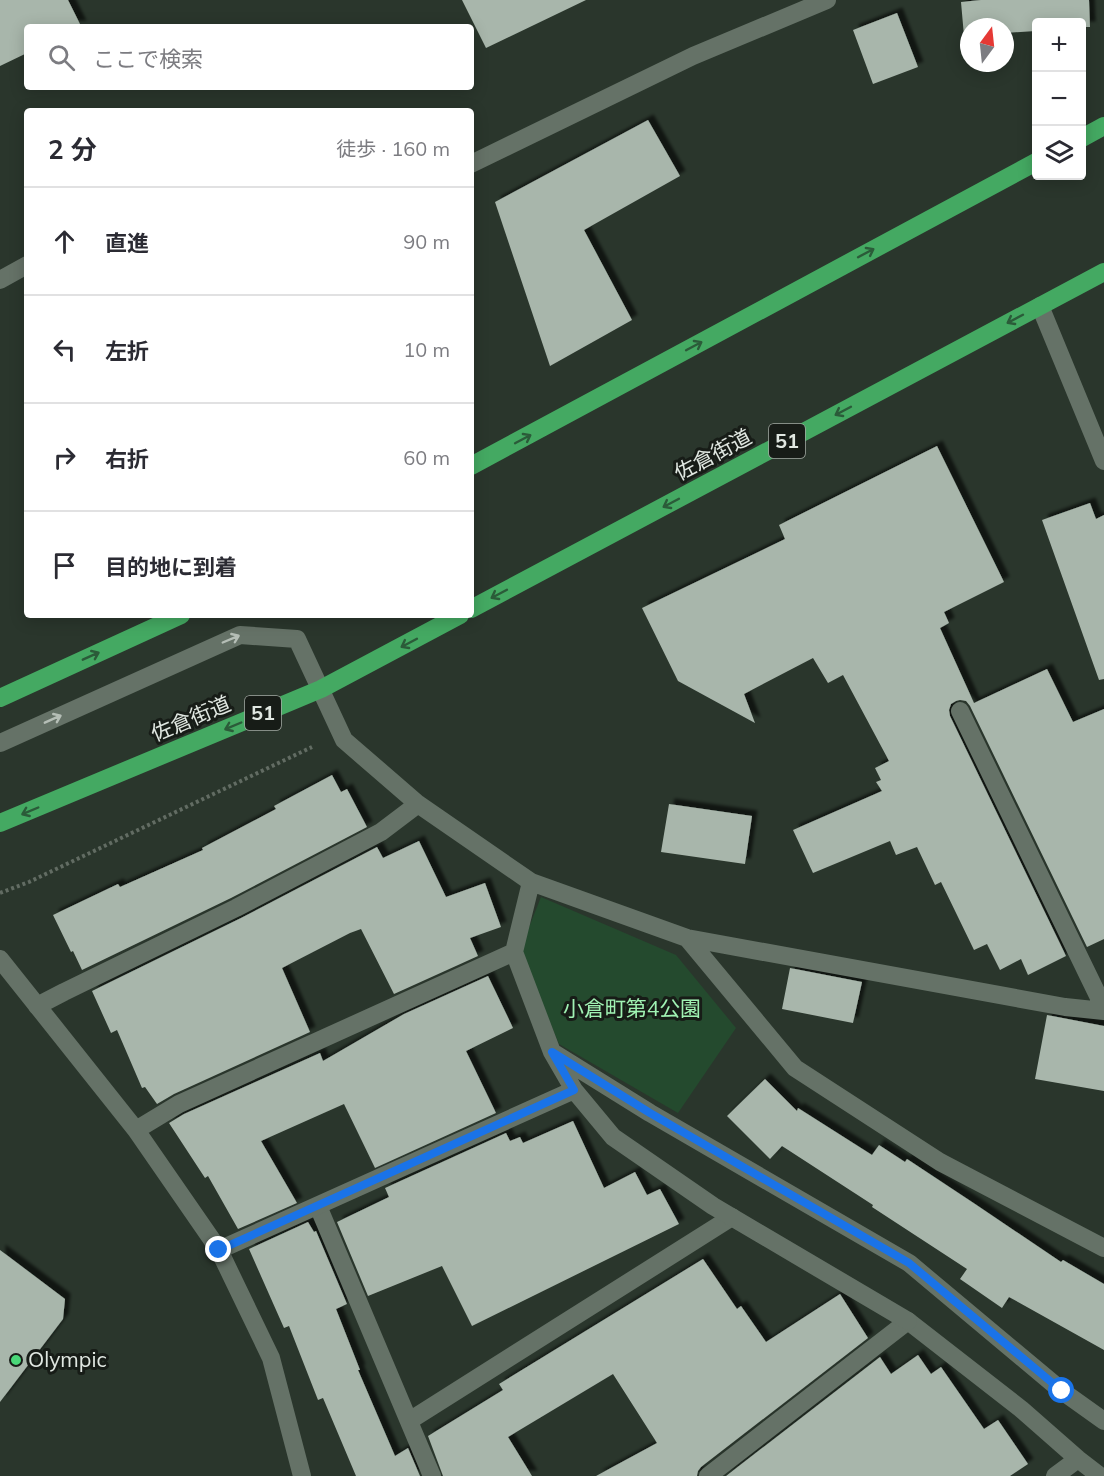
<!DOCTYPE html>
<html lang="ja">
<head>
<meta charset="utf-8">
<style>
	:root { --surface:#fff; --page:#f7f7f7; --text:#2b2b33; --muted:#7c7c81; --line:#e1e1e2 }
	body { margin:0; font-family:Mulish,"Noto Sans JP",sans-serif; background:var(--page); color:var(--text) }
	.controls { position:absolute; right:18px; top:18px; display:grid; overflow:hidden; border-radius:6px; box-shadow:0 3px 15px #0003 }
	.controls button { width:54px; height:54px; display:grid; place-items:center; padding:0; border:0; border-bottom:2px solid var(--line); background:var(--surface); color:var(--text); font:30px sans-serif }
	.compass { position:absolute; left:960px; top:18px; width:54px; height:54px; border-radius:50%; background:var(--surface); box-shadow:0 3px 15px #0003; rotate:15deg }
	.stop { position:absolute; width:18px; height:18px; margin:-14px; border:4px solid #1a73e8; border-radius:50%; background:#fff }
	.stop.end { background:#1a73e8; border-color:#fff; box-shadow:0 2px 6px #0008 }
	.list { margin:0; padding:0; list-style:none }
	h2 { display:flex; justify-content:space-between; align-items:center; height:78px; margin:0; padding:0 24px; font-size:26px }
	h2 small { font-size:20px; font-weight:400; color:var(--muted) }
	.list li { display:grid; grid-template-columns:39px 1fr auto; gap:18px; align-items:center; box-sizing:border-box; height:108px; padding:0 24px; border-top:2px solid var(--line) }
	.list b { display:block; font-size:22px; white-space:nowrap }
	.list em { font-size:20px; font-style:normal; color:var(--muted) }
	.icon { flex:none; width:33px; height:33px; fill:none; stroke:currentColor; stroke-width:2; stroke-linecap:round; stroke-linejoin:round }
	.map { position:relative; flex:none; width:1104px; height:1476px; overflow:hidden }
	.search { position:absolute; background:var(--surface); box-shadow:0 3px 15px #0003; left:24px; top:24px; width:450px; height:66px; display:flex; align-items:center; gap:15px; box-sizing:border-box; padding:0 21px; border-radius:6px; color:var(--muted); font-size:22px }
	.panel { position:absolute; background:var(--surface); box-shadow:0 3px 15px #0003; left:24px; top:108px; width:450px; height:510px; border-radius:6px }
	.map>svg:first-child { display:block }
</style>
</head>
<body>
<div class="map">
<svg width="1104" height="1476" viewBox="0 0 1104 1476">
	<defs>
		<filter id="shadow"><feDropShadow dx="5.5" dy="-5.5" stdDeviation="1.5" flood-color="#0009"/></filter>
	</defs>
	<rect width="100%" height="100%" fill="#2a362c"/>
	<path fill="#244a2e" d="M541,897l135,58 60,73 -58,85 -119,-69 -39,-94z"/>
	<path fill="#a8b6ab" filter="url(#shadow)" d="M0,0h68l13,26 -54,1v26l-27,13z
		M462,0h124l-100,48z
		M981,0h108l1,27h-8v-5h-46v9l-31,2v-6h-36v8l-5,1 -3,-34z
		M897,13l21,54 -45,17 -20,-54z
		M648,120l32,56 -96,54 48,90 -82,46 -55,-164z
		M937,446l67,136 -60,30 5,11 -9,5 34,75 73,-34 26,53 31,-13v230l-17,8 -117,-241 -4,-5 -6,-1 -4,1 -5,3 -2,6 1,6 116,240 -38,19 -7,-16 -21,11 -13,-26 -13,6 -33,-68 -6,3 -18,-38 -21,8 -6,-14 -77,32 -20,-43 89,-39 -6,-9 5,-2 -6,-12 14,-7 -46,-86 -15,8 -15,-25 -69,36 11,29 -77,-42 -36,-73 143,-69 -6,-14z
		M1090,503l6,16 8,-4v164l-5,1 -57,-160z
		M332,775l9,17 6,-3 20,38 -136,71 -149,72 -9,-19 -2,1 -18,-37 65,-31 2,3 83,-37 -1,-2 74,-39 -2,-3z
		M669,804l83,12 -7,48 -84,-12z
		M419,841l27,56 39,-14 16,44 -31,11 8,18 -84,38 -33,-65 -11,4 -68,35 28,64 -136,62 -17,10 -12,-17 -3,1 -25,-58 -6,3 -19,-42 149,-73 136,-71 6,11z
		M790,968l72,14 -9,41 -71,-14z
		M488,976l25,52 -47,23 30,62 -121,55 -31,-64 -83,37 36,62 -59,26 -30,-53 -3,2 -36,-55 15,-9 136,-61 3,8 81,-47z
		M1047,1015l57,11v65l-69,-12z
		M765,1079l32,32 1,-3 74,47 7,-10 26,17 2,-3 68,45 86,58 2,-2 41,24v66l-95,-53 -7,11 -42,-29 7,-10 -95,-62 1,-2 -91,-59 -12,13 -43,-43z
		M573,1121l31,67 31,-16 12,23 13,-6 19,35 -207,102 -30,-60 -74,30 -31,-74 52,-25 -4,-9 121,-55 4,8 10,-4 3,6z
		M308,1222l6,10 2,-1 31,73 -11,5 24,61h-2l37,86 13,-8 12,28h-64l-33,-78 -5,2 -29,-74 -5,2 -35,-79z
		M0,1250l65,49 -2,20 -63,83z
		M703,1259l34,50 4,-3 25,36 74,-48 28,44 -167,129 -3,4 -1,5h-101l61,-33 -44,-69 -105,63 24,39h-89l-15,-40 75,-46 -4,-6z
		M918,1355l13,19 10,-7 43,62 14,-9 30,44 -18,12h-284l154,-119 11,17z"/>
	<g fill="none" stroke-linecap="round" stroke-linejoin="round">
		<path stroke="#626c63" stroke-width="4" stroke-dasharray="3 3" stroke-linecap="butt" d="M0,893l29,-11 283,-135"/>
		<path stroke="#657267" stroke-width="18" d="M1040,306l64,155
			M318,1206l114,270
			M409,1421l323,-204
			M708,1476l200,-155 113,88 57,50 22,17
			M1055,1476l23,-17"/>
		<path stroke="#657267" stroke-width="18" d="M471,164l222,-108 134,-56
			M0,280l27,-15
			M960,711l144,297
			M0,743l240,-108 57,4 47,101 74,64 113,78 156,56 378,69 39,4
			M531,882l-17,70 38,100 22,38 39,47 100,69 195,115
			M687,938l108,130 145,94 164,86
			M0,959l136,171 83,120 52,108 31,118
			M37,1006l27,-14 172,-84 145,-76 37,-28
			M552,1052l98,61 259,150 153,128 42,30
			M136,1130l43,-26 335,-152
			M219,1250l355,-160"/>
		<path stroke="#44a962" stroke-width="18" d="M1082,138l22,-12
			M471,466l565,-304
			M471,609l633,-337
			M0,698l181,-83
			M0,823l321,-134 139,-74"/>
	</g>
	<defs><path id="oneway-shaft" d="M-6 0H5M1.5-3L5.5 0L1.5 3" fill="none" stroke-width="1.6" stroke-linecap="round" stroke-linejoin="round" transform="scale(1.5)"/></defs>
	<g stroke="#2b5b39">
		<use href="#oneway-shaft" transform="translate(866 253) rotate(-28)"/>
		<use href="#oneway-shaft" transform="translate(1015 319) rotate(152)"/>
		<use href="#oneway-shaft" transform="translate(694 346) rotate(-28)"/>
		<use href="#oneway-shaft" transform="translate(843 411) rotate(152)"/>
		<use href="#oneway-shaft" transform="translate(523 439) rotate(-28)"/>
		<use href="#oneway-shaft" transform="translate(671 503) rotate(152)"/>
		<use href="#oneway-shaft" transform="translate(499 594) rotate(152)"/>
		<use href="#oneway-shaft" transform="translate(409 643) rotate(152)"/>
		<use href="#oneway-shaft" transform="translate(91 656) rotate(-24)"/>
		<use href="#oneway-shaft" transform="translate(233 726) rotate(157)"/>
		<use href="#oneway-shaft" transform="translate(30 811) rotate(157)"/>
	</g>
	<g stroke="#b5beb6">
		<use href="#oneway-shaft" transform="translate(231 639) rotate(-23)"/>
		<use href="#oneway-shaft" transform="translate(53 719) rotate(-24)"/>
	</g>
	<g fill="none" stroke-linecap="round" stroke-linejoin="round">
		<path stroke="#1a73e8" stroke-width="8" d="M219,1250l355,-160 -22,-38 98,61 259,150 153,128"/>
	</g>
	<circle fill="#49d778" stroke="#171c17" stroke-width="2" cx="16" cy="1360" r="6"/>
	<g text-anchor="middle" stroke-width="6" stroke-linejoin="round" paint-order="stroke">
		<g fill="#171c17" stroke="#a4aaa4" stroke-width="1.5">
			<rect x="769" y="424" width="36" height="34" rx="4.5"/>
			<rect x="245" y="696" width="36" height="34" rx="4.5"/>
		</g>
		<g font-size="20" font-weight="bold" fill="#e0e7e1">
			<text x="787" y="448">51</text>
			<text x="263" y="720">51</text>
		</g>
		<g font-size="21" fill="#e0e7e1" stroke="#171c17">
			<text transform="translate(713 455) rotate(-28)" y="7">佐倉街道</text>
			<text transform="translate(191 719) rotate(-23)" y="7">佐倉街道</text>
		</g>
		<g font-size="21" fill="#a0f2b3" stroke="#171c17">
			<text x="632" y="1016">小倉町第4公園</text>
		</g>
		<g font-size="21" fill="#e0e7e1" stroke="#171c17" text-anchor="start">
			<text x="28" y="1367">Olympic</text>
		</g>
	</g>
</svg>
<div class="controls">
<button>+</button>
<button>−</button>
<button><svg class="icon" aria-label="layers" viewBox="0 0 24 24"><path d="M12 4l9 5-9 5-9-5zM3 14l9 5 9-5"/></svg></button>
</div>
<svg class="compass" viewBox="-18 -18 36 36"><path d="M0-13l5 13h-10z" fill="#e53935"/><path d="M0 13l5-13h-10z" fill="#7c7c81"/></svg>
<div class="stop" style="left:1062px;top:1391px"></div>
<div class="stop end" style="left:219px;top:1250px"></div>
<div class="search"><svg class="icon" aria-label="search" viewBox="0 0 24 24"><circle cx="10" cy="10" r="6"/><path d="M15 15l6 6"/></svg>ここで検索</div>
<section class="panel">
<h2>2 分<small>徒歩 · 160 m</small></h2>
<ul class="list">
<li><svg class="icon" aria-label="ahead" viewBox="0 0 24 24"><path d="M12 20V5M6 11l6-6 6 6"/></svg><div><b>直進</b></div><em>90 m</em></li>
<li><svg class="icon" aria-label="left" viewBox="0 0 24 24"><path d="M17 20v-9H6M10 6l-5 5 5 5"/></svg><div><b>左折</b></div><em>10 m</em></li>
<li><svg class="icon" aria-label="right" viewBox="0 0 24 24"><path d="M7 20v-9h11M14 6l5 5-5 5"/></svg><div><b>右折</b></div><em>60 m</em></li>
<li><svg class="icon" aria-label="arrive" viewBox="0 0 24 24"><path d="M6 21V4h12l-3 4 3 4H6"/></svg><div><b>目的地に到着</b></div></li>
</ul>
</section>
</div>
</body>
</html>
